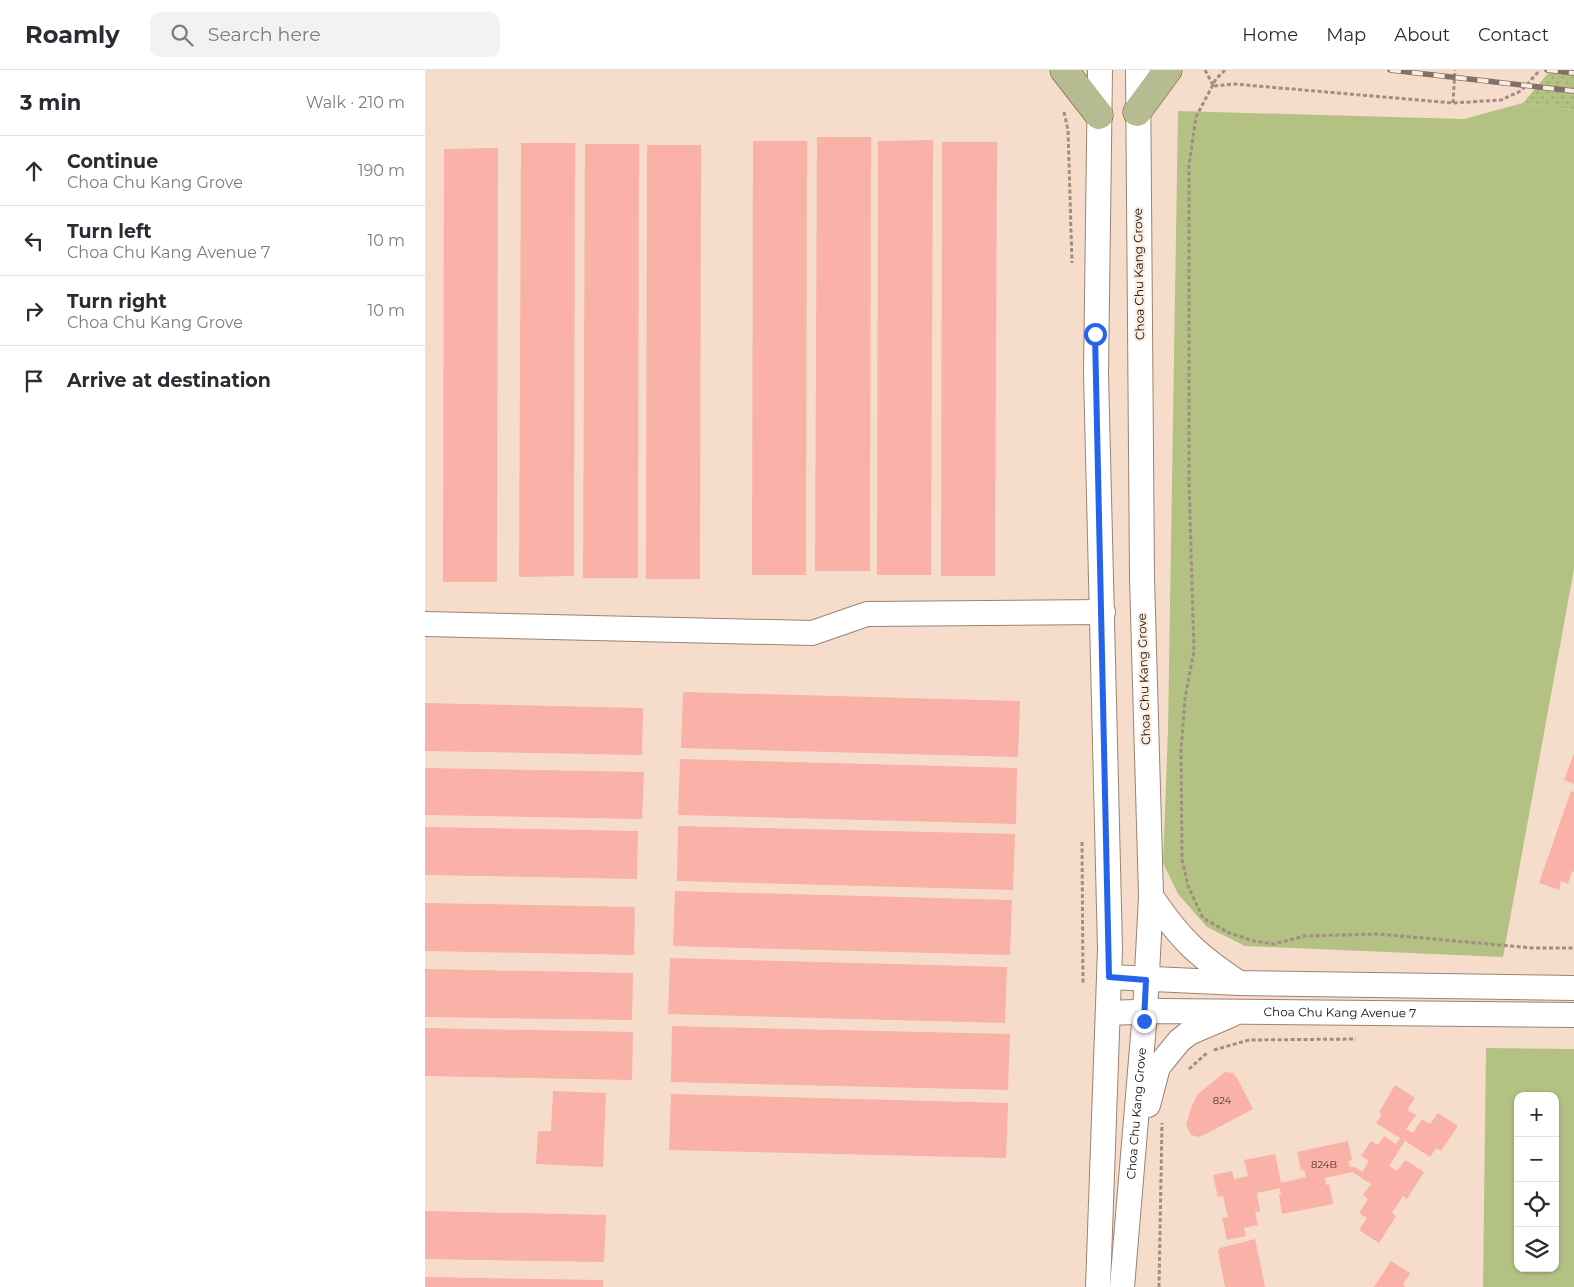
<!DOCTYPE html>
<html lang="en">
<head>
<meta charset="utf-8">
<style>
	:root { --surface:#fff; --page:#f2f2f3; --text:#2b2b33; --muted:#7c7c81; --line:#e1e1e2 }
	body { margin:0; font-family:Montserrat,sans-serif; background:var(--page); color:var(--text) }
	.controls { position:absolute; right:15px; bottom:15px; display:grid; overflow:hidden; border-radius:10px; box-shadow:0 1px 4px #0004 }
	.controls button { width:45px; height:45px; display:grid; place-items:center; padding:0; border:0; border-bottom:1px solid var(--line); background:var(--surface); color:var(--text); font:25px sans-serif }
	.stop { position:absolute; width:15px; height:15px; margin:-11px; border:4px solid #2563eb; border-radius:50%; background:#fff }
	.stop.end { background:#2563eb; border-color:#fff; box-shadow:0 1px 5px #0008 }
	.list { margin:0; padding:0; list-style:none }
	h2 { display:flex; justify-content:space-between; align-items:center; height:65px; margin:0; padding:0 20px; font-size:21px }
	h2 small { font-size:16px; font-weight:400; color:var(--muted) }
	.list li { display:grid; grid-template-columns:32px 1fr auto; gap:15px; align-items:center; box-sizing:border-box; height:70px; padding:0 20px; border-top:1px solid var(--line) }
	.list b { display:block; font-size:19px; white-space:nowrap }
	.list p { margin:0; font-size:16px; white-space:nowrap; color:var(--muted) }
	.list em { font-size:16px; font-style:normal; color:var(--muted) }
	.icon { flex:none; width:28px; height:28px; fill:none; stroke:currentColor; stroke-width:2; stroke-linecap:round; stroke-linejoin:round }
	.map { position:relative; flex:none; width:1149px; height:1217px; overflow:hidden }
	header { display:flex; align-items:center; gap:30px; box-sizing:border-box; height:70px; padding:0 25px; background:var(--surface); border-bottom:1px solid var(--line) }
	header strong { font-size:24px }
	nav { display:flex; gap:28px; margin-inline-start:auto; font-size:18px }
	.search { width:350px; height:45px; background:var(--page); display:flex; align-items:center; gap:12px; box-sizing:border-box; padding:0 18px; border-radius:10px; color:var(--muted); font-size:19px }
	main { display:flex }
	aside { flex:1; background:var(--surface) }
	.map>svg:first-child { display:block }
</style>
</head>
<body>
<header>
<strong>Roamly</strong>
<div class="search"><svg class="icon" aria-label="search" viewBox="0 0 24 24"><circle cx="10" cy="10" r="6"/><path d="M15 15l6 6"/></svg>Search here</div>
<nav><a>Home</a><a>Map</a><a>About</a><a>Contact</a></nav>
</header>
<main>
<aside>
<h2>3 min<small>Walk · 210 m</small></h2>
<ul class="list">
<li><svg class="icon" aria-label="ahead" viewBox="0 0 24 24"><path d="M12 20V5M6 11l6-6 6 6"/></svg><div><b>Continue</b><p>Choa Chu Kang Grove</p></div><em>190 m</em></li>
<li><svg class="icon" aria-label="left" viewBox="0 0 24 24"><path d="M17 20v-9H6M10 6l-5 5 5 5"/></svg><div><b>Turn left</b><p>Choa Chu Kang Avenue 7</p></div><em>10 m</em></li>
<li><svg class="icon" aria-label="right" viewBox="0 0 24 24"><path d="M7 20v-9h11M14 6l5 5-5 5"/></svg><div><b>Turn right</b><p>Choa Chu Kang Grove</p></div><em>10 m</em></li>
<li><svg class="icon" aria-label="arrive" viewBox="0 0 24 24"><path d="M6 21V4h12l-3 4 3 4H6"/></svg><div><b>Arrive at destination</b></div></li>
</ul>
</aside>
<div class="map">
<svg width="1149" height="1217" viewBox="0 0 1149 1217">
	<defs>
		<pattern id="park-dots" width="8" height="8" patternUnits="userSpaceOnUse" patternTransform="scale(1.25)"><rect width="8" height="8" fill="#b3c182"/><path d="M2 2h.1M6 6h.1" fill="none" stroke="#99a46f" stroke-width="1.8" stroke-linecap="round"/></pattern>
	</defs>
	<rect width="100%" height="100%" fill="#f6ddcb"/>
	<path fill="#b3c182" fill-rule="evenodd" d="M1098,33l51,7v459l-71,388 -258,-11 -38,-19 -29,-33 -15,-31 5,-133 10,-619 286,8z
		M1061,978l88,1v238h-91zM1093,1026h37v172h-37z"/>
	<path fill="url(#park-dots)" d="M1126,0h23v40l-51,-7z"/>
	<path fill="#f9b1a8" d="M392,67h54l-1,434h-55z
		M508,70l-2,435h-54l1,-434z
		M328,71h54l-1,434h-54z
		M517,72h55l-2,434h-54z
		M96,73h54l-1,433 -55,1z
		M160,74h54l-1,434h-55z
		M222,75h54l-1,434h-54z
		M73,78l-1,434h-54l1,-433z
		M258,622l337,9 -2,56 -337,-9z
		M0,633l218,5 -1,47 -217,-4z
		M1149,683v31l-10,-4z
		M255,689l337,9 -1,56 -338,-9z
		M0,698l219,4 -2,47 -217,-4z
		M1146,721l3,1v80l-2,-1 -4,13 -7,-3 -2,9 -20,-7z
		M253,756l337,8 -2,56 -336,-9z
		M0,757l213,4 -1,48 -212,-4z
		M250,821l337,9 -2,55 -337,-9z
		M0,833l210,4 -1,48 -209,-4z
		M245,888l337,9 -2,56 -337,-9z
		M0,899l208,4 -1,47 -207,-3z
		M247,956l338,8 -2,56 -337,-8z
		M0,958l208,4 -1,48 -207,-4z
		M800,1002l8,1 4,5 16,31 -53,28 -9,-2 -5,-10 6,-20 6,-11z
		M970,1015l20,13 -8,12 9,5 -10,14 7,4 9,-14 8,5 8,-11 20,13 -17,25 -5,-3 -6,9 -25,-16 -16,25 8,5 8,-11 19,12 -17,27 -4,-3 -11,17 4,3 -17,27 -20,-13 8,-12 -8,-5 9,-14 -5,-4 8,-11 -19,-12 -27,6 1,7 3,-1 4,20 -51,10 -3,-19 2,-1 -1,-6 -23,5 3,18 -5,1 3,13 -14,3 2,8 -19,4 -5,-22 6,-1 -5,-21 -5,1 -5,-22 19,-4 2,8 14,-3 -4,-16 31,-6 6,29 25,-6 -2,-7 -3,1 -4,-19 51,-11 4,19 -4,1 2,6h4l8,5 7,-11 -8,-5 10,-15 7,4 6,-9 12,8 4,-6 -24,-15 6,-9 -3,-2z
		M128,1021l53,2 -3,74 -67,-3 2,-33h13z
		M246,1024l337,9 -2,55 -337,-8z
		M0,1141l181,4 -2,47 -179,-3z
		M830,1169l10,48h-40l-7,-36 2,-3z
		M966,1191l19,12 -7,12 3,2h-32z
		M0,1207l178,3v7h-178z"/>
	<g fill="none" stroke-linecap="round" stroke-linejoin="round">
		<g stroke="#9a8473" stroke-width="26">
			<g id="minor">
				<path d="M0,554l387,9 55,-19 236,-2"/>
				<path d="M726,826c29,43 46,59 88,87"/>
				<path d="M684,907l131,6 334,5"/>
				<path id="s1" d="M683,943l53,-2 413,4"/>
				<path d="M723,1035l10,-38 21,-26 10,-8 42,-18"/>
				<path d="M673,1217l12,-338 -14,-576 4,-303"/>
				<path id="s2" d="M697,1217l23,-275 6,-116 -9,-318 -4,-508"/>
			</g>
		</g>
		<g stroke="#5d6032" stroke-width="29">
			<path id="major" d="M639,0l35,45
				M712,42l31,-42"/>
		</g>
		<path stroke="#a08e81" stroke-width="3" stroke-dasharray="4 2.5" stroke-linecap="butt" d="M780,0l8,15
			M800,0l-9,9 -20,38 -7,48v317l5,169 -9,47 -4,52 1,109 6,27 15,32 26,15 25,8 20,3 31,-8 73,-2 155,14h41
			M789,16l20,-2 219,19 48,-3 20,-9 19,-21
			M1028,33l2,-33
			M639,42l4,18 4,133
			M657,772l1,141
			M789,980l35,-10 107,-1
			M764,999l19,-17
			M734,1217l3,-164"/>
		<use href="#minor" stroke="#fff" stroke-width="24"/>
		<use href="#major" stroke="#b6bb92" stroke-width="28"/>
		<g stroke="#827266" stroke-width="5.5">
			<path id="rail" d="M965,0l184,21
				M1122,0l27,3"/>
		</g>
		<use href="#rail" stroke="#fcede1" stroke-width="4" stroke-dasharray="11" stroke-linecap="butt"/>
	</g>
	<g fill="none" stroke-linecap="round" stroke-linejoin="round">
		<path stroke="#2563eb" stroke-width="6" d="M670,264l14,643 37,3 -2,41"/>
	</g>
	<g text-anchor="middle" stroke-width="4.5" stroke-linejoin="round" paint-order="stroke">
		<g font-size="10" fill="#4c342e">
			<text x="797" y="1034">824</text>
			<text x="899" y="1098">824B</text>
		</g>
		<g font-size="12" fill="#130b06" stroke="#fcede1">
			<text transform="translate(714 204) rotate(-91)" y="4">Choa Chu Kang Grove</text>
			<text transform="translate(719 609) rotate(-92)" y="4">Choa Chu Kang Grove</text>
			<text dy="4" stroke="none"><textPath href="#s1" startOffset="232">Choa Chu Kang Avenue 7</textPath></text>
			<text dy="4" stroke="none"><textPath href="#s2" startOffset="174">Choa Chu Kang Grove</textPath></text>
		</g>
	</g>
</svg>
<div class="controls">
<button>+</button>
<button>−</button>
<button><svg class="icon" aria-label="locate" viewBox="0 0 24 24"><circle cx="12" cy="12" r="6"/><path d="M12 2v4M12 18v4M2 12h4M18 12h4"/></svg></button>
<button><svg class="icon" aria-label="layers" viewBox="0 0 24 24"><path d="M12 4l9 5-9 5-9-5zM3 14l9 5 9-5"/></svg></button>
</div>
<div class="stop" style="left:670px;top:264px"></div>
<div class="stop end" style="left:719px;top:951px"></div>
</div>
</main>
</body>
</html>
